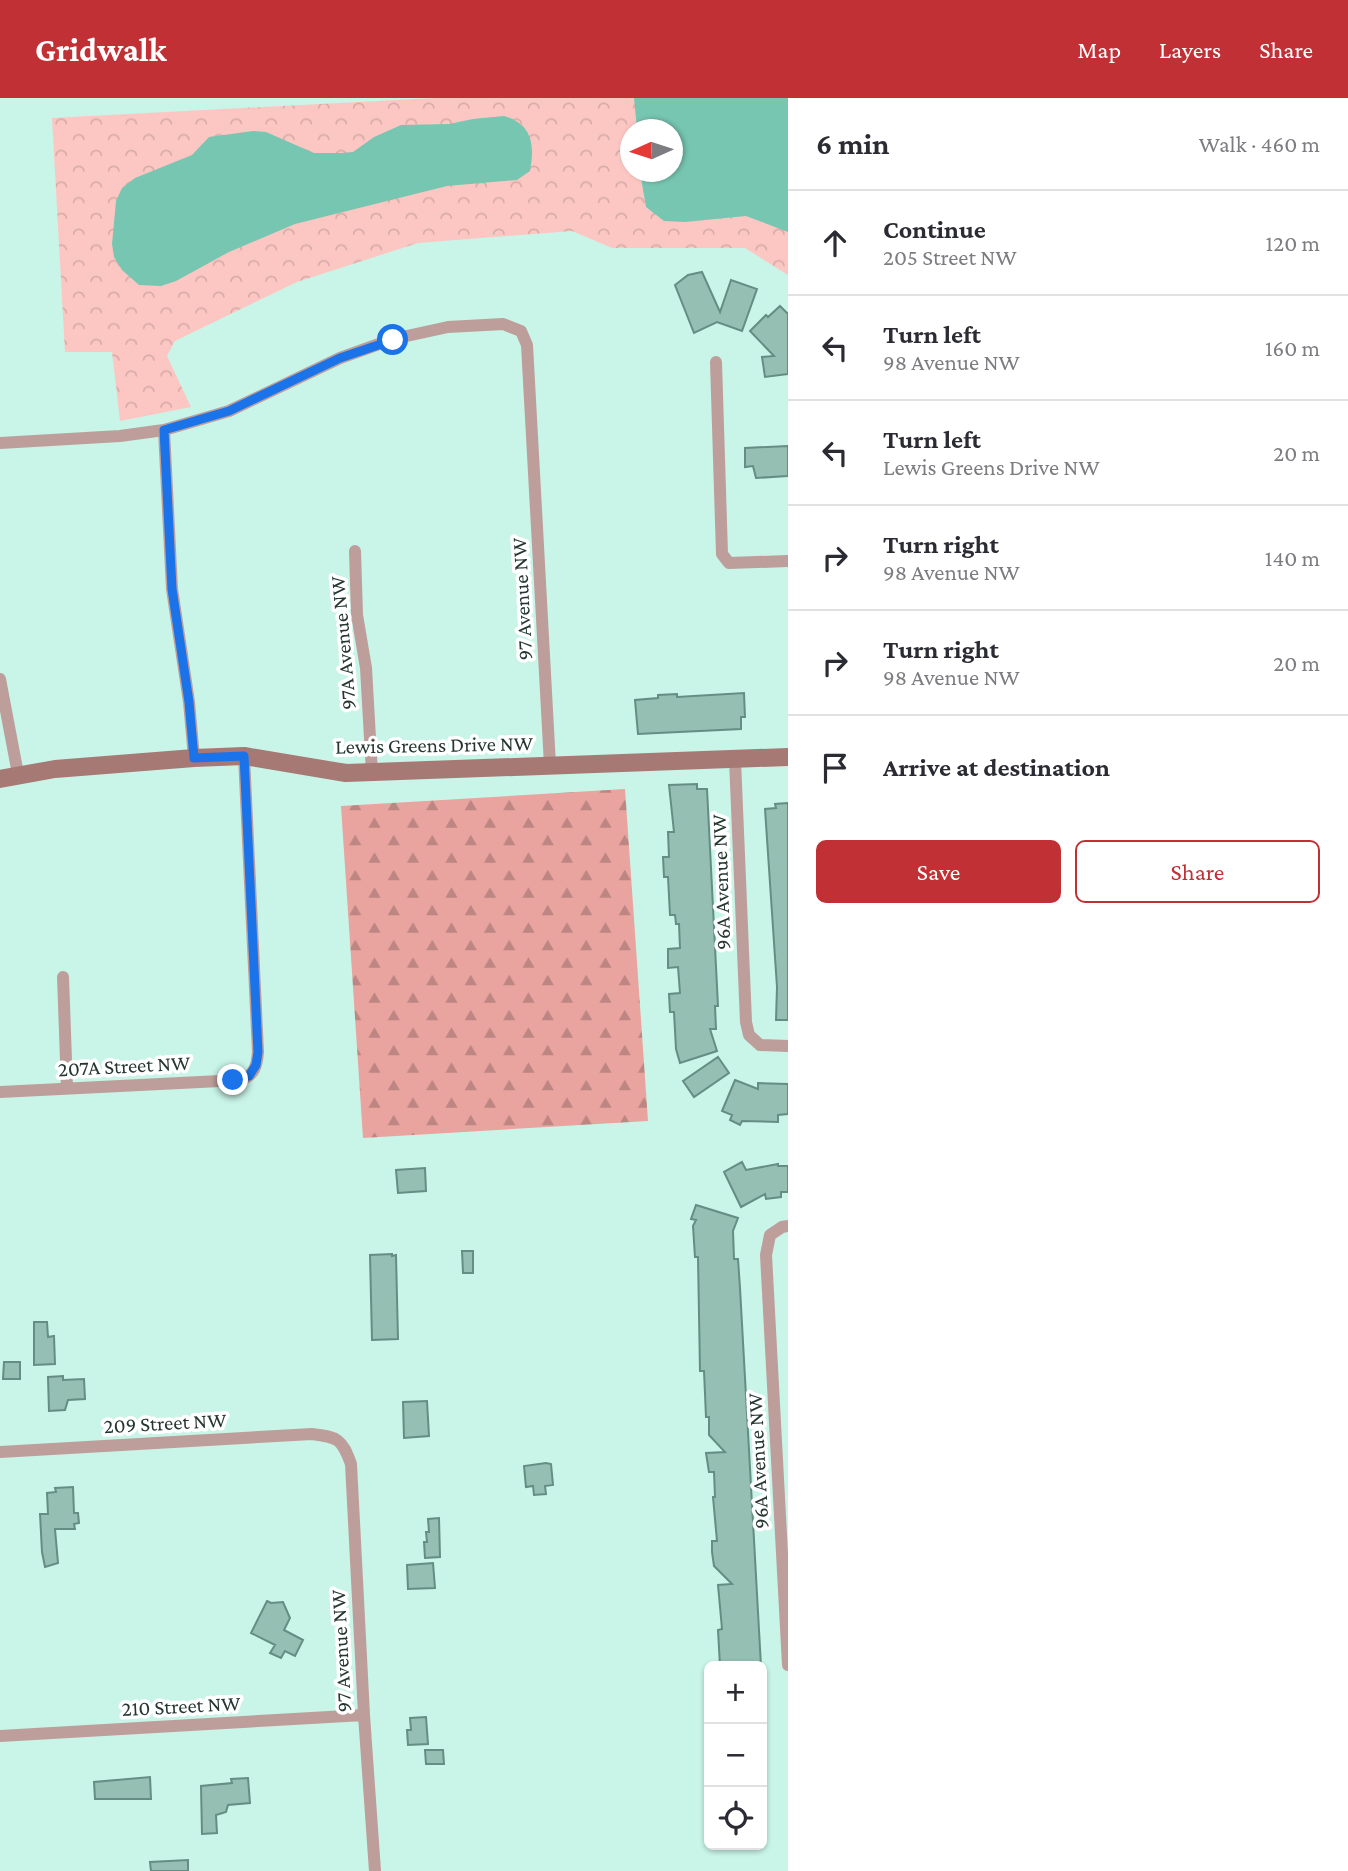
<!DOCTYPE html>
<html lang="en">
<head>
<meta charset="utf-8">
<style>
	:root { --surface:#fff; --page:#f7f7f7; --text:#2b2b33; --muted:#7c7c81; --line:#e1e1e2; --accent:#c03035 }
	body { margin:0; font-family:"Crimson Pro",serif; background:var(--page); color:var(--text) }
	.controls { position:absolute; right:21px; bottom:21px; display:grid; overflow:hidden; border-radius:10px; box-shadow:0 2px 5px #0004 }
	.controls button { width:63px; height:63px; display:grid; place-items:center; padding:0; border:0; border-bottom:2px solid var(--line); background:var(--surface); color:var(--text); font:35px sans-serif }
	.compass { position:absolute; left:620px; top:21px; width:63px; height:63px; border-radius:50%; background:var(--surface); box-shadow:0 2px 5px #0004; rotate:267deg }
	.stop { position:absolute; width:21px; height:21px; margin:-16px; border:5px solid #1a73e8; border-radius:50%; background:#fff }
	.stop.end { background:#1a73e8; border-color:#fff; box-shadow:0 2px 7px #0008 }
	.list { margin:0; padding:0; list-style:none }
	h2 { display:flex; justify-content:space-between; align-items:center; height:91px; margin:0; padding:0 28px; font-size:30px }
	h2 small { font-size:23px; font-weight:400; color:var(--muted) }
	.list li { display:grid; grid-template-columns:46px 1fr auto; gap:21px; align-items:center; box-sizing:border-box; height:105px; padding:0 28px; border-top:2px solid var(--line) }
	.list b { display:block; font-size:26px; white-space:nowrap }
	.list p { margin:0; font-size:23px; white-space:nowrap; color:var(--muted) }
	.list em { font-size:23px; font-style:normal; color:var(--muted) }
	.actions { display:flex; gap:14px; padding:21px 28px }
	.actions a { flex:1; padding:16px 0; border:2px solid var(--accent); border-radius:10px; text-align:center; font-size:24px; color:var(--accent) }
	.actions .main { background:var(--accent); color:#fff }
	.icon { flex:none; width:38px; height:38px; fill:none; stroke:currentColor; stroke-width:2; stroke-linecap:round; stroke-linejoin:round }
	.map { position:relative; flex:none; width:788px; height:1773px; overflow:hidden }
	header { display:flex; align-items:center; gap:42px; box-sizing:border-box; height:98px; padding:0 35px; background:var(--accent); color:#fff }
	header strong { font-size:33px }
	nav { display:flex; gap:38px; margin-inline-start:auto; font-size:24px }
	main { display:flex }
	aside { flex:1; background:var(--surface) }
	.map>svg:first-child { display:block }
</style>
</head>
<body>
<header>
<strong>Gridwalk</strong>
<nav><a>Map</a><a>Layers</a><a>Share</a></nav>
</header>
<main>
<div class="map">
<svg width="788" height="1773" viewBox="0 0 788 1773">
	<defs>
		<pattern id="forest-firs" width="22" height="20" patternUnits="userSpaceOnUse" patternTransform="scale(1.75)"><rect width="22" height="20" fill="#e9a49f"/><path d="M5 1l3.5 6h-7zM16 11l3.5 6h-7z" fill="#bd8682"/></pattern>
		<pattern id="park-crowns" width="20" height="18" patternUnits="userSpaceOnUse" patternTransform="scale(1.75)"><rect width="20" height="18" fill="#fcc7c2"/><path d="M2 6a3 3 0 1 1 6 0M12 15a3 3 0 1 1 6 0" fill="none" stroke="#d8aca7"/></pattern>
	</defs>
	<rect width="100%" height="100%" fill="#c9f4e8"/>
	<path fill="url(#forest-firs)" d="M625,691l23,332 -285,17 -22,-332z"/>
	<path fill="url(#park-crowns)" fill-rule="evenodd" d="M434,0h354v177l-43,-27h-133l-40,-17 -154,12 -121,39 -122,59 -8,15 24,51 -71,14 -8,-69h-47l-13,-234zM631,32h42v42h-42z"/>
	<path fill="#77c6b2" d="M634,0h154v134l-42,-16 -61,6 -21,-1 -18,-14 -6,-35h33v-42l-36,-1z
		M504,18c28,8 31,28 26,55l-13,9 -70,6 -152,38 -66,28 -53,29 -15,5 -22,-1 -17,-15 -8,-13 -2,-13 4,-43 6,-13 13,-10 57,-23 17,-18 44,-6 13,1 48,21h27l12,-1 21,-15 27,-12 48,-1 24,-5z"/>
	<path fill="#95bfb3" stroke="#658d83" stroke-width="2" d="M702,174l18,40 11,-32 26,9 -15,42 -25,-9 -23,11 -19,-48 13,-10z
		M780,208l8,8v60l-23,3 -3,-20 12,-1 -24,-25 16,-16 2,2z
		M788,348v30l-32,2 -3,-12 -8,1v-19z
		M744,595l1,24h-4v12l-103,5 -3,-34 23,-2v-3l19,-1v3z
		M697,686v5h10l11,217h-3l1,23h-6l7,22 -37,12 -4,-14 -2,-37h-4l-1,-18 11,-1 -2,-26 -10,1v-19l12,-1 -1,-24h-3l-1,-9h-5l-2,-38h-4l-1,-20h6l-1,-25h6l-5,-47z
		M788,705v217h-12l1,-33 -12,-178 11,-1 -1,-4z
		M718,959l11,16 -35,24 -11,-16z
		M735,982l23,9v-6l30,1v30l-10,1v7l-36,-1 -2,4 -10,-5 2,-5 -10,-4z
		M742,1064l4,8 32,-6v2h10v26h-7v5l-15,2 -1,-5 -24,13 -17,-35z
		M425,1070l1,23 -28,2 -2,-23z
		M696,1107l42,13 -5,13 1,28h4l2,29 21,378h-41l-2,-36 4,-1 -4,-44 14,-1 -18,-18 -2,-14v-11h5l-4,-44h2l-1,-25h-5l-3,-19 19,-1 -16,-17v-18h-3l-2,-46h-4l-2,-114h-3l-2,-31 3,-6 -5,-1z
		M462,1153h11v22h-10z
		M392,1156v2l4,-1 2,84 -26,1 -2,-85z
		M34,1224h13l1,15 6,-1 1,28 -21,1z
		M4,1264h16v17h-17z
		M63,1278v4l21,-1 1,20 -17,1 -3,10 -16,1 -1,-34z
		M427,1303l2,35 -25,2 -1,-36z
		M546,1365l5,1 2,21 -8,1 1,8 -12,1 -1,-9 -7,1 -2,-21z
		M73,1389l1,26h4l1,10 -5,1 1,5h-20l3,34 -13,4 -3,-15 -2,-38h8l-1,-21 9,-1 -1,-4z
		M439,1420l1,39 -15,1 -1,-16h3l-1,-10h3l-1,-13z
		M433,1465l2,25 -27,1 -1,-24z
		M267,1503l4,2 12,-1 7,16 -6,12 19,10 -8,16 -10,-5 -4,7 -11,-5 5,-8 -24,-12z
		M426,1619l2,27 -20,1 -1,-15h4l-1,-12z
		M425,1652h18l1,14h-18z
		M150,1679l1,22h-56l-1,-17z
		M248,1680l2,25 -22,2 -2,7 -10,3 1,18 -15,1 -1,-48 31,-3 -1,-4z
		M188,1762v11h-37l-1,-9z"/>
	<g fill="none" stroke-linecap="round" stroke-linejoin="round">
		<path stroke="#bd9e9b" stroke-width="12" d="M716,264l6,192 7,9 59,-2
			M164,332l8,159 17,113 5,56
			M0,345l120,-7 44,-6 65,-19 111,-53 53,-19 55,-12 55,-3 18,7 6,14 23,420
			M355,453l2,64 9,53 6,105
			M0,581l18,95
			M735,662l11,262 3,13 11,10 28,1
			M63,879l4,111
			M0,994l240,-12c14,-4 17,-14 18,-28l-14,-296
			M788,1128l-6,1 -12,8 -4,20 22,410
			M0,1354l312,-18c26,3 30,5 39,30l13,251 11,156
			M0,1638l364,-21"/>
		<path stroke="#a67975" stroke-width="18" d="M0,681l55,-10 139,-11 50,-2 102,17 442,-16"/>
	</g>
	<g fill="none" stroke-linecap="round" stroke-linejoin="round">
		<path stroke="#1a73e8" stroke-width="9" d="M233,982l16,-4 7,-11 2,-13 -14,-296 -50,2 -5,-56 -17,-113 -8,-159 65,-19 111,-53 53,-18"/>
	</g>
	<g text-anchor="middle" stroke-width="7" stroke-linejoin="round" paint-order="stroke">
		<g font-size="21" fill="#263732" stroke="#fff">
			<text transform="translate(522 501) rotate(-93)" y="7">97 Avenue NW</text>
			<text transform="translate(343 545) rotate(-95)" y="7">97A Avenue NW</text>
			<text transform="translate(434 647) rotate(-1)" y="7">Lewis Greens Drive NW</text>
			<text transform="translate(721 784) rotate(-92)" y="7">96A Avenue NW</text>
			<text transform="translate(124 968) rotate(-3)" y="7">207A Street NW</text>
			<text transform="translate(165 1325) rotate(-3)" y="7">209 Street NW</text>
			<text transform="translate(758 1363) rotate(-93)" y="7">96A Avenue NW</text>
			<text transform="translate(341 1553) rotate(-93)" y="7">97 Avenue NW</text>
			<text transform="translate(181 1608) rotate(-3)" y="7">210 Street NW</text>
		</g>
	</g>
</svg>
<div class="controls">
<button>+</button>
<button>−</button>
<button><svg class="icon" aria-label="locate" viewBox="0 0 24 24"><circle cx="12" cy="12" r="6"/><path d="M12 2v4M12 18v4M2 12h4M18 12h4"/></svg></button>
</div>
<svg class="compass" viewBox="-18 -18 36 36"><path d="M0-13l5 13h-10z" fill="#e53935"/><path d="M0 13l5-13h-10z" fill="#7c7c81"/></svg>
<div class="stop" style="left:393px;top:242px"></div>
<div class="stop end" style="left:233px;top:982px"></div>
</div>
<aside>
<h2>6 min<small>Walk · 460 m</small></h2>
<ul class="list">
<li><svg class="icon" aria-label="ahead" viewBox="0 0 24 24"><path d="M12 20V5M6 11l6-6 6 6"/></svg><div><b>Continue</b><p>205 Street NW</p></div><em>120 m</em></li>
<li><svg class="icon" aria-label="left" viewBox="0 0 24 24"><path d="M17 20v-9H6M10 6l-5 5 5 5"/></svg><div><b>Turn left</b><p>98 Avenue NW</p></div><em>160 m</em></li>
<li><svg class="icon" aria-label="left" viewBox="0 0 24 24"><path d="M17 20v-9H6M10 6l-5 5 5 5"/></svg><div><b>Turn left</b><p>Lewis Greens Drive NW</p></div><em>20 m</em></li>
<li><svg class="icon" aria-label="right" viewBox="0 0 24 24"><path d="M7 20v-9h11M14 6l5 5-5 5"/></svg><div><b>Turn right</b><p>98 Avenue NW</p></div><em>140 m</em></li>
<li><svg class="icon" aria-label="right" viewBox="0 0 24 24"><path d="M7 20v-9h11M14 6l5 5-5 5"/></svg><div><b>Turn right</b><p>98 Avenue NW</p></div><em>20 m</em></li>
<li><svg class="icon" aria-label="arrive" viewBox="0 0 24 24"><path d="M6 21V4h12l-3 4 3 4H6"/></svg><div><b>Arrive at destination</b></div></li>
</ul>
<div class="actions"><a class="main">Save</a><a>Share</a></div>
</aside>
</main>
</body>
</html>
